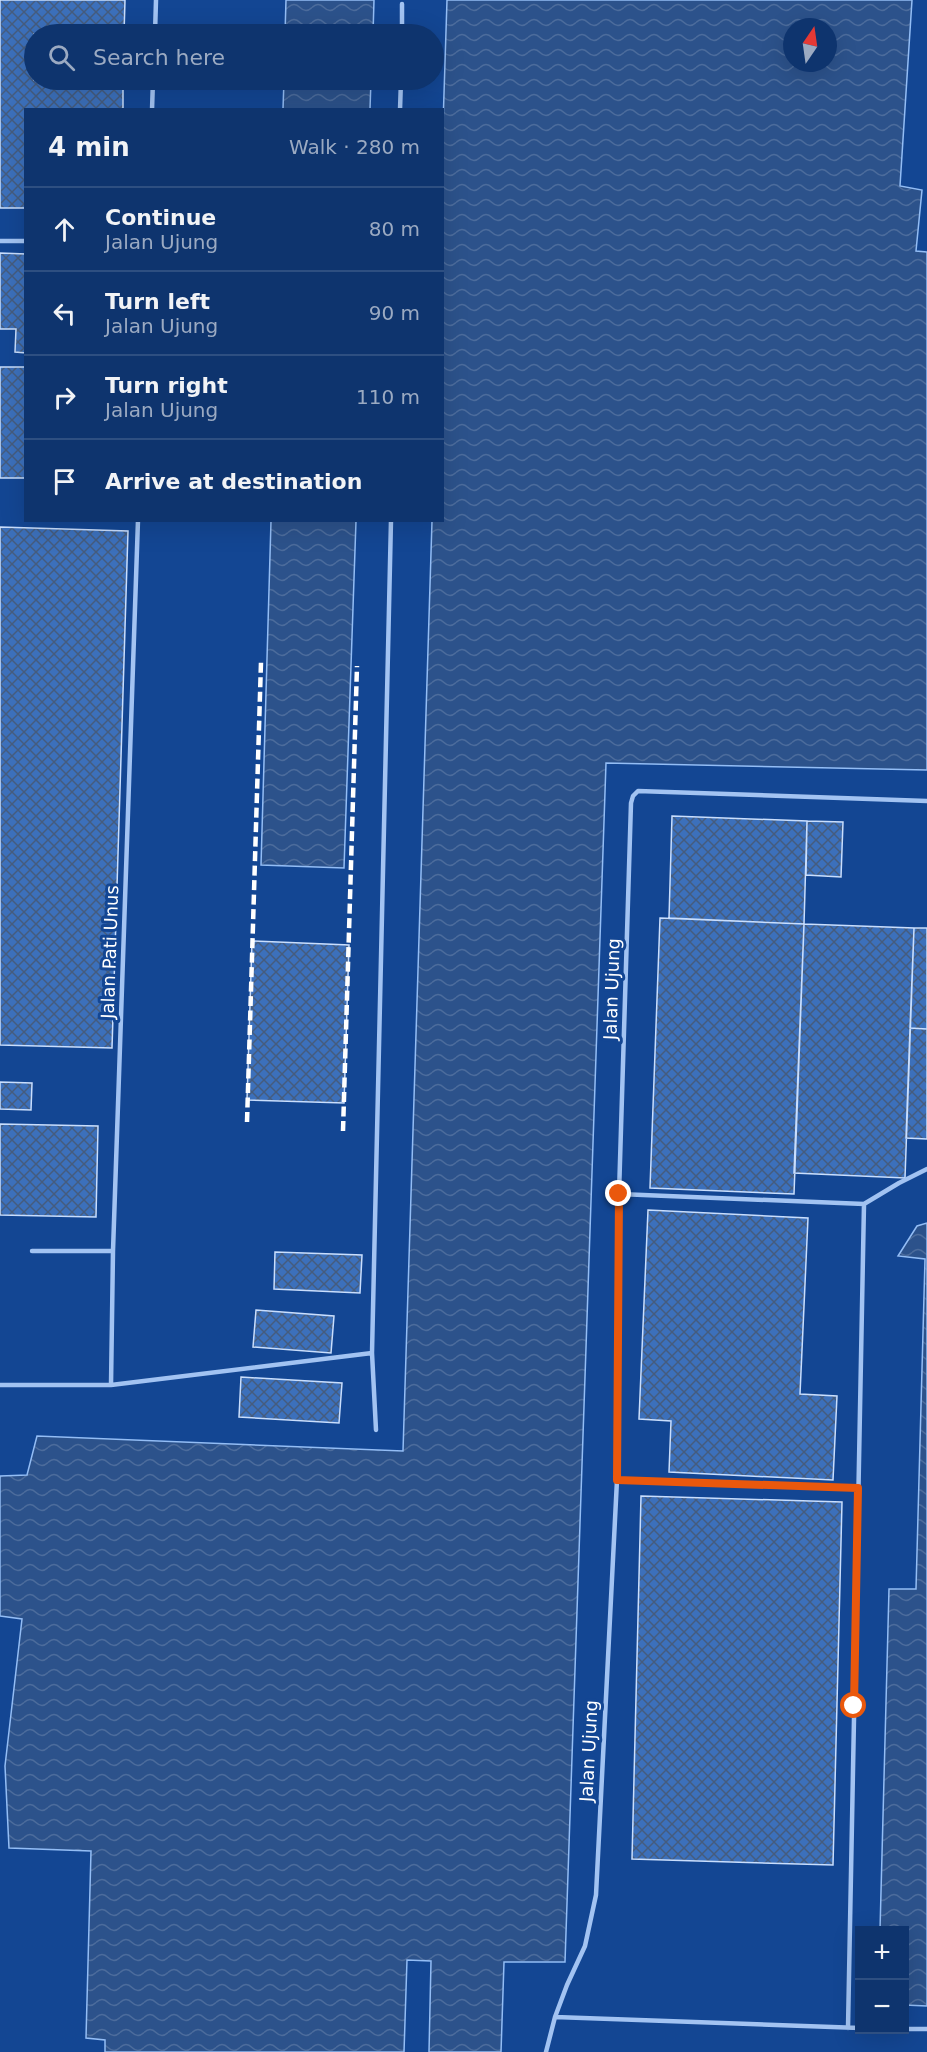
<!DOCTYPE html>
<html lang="en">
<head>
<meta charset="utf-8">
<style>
	:root { --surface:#0e346e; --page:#173c73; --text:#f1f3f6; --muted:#9baac2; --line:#2e4f81 }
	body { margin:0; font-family:"DejaVu Sans",sans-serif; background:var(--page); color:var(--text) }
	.controls { position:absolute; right:18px; bottom:18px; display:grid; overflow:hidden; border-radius:0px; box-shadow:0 6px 24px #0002 }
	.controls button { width:54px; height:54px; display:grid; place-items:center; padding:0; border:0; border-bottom:2px solid var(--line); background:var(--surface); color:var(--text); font:30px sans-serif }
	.compass { position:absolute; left:783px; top:18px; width:54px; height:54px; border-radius:50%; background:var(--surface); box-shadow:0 6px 24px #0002; rotate:13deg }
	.stop { position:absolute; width:18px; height:18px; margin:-14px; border:4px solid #ea580c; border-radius:50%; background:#fff }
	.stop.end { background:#ea580c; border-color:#fff; box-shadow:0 2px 6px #0008 }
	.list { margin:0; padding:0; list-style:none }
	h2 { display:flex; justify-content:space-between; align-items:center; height:78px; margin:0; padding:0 24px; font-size:26px }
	h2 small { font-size:20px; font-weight:400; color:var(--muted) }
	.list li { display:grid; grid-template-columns:39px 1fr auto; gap:18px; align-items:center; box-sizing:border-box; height:84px; padding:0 24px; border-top:2px solid var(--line) }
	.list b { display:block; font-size:22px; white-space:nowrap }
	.list p { margin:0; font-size:20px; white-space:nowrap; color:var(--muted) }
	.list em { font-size:20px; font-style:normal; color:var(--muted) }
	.icon { flex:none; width:33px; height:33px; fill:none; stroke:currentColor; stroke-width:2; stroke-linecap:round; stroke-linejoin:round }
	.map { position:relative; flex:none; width:927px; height:2052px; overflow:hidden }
	.search { position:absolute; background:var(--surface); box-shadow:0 6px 24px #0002; left:24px; top:24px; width:420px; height:66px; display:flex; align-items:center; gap:15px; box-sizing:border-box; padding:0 21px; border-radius:33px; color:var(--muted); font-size:22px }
	.panel { position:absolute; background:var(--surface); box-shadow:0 6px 24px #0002; left:24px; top:108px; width:420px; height:414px; border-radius:0px }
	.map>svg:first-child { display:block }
</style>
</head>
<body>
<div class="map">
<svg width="927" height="2052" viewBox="0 0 927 2052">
	<defs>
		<pattern id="water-waves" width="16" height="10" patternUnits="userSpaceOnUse" patternTransform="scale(1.5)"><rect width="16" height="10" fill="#2c528b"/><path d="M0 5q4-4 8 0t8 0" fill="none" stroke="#4c6c9c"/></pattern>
		<pattern id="building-cross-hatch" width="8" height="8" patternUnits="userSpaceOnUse" patternTransform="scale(1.5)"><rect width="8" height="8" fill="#3c70bb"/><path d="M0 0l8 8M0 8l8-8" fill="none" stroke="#455c7e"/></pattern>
	</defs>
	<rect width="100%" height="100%" fill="#134693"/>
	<path fill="url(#water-waves)" stroke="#93bdf5" stroke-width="1.5" fill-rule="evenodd" d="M286,0h88l-1,34h-88z
		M447,0h465l-12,186 22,4 -6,61 11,1v518l-321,-7 -41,1199h-61l-3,90h-72l2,-91 -24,-1 -3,92h-299v-12l-19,-2 5,-187 -82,-3 -4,-82 17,-147 -22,-3v-140l27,-1 10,-39 366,15 29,-930 10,-1v-364zM792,27h36v36h-36z
		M284,80h87l-1,29h-87z
		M271,521h85l-12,347 -83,-3z
		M927,1223v783l-22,-1 -1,-75h-24l9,-341h27l9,-330 -27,-3 19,-30z"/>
	<path fill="url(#building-cross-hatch)" stroke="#c9defd" stroke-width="1.5" d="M0,0h125l-1,34h-90v46h89v30h-97v98h-26z
		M0,253l26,1v99l-11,-1 1,-23h-16z
		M0,367h26v111h-26z
		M0,527l128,4 -16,517 -112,-3z
		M672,816l135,5 -3,103 -135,-6z
		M807,821l36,1 -2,55 -35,-2z
		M660,918l144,6 -10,270 -144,-6z
		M804,924l110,4 -9,250 -111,-5z
		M914,928h13v101l-17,-1z
		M252,941l97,4 -5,158 -97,-3z
		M910,1028l17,1v110l-21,-1z
		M0,1082l32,1 -1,27 -31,-1z
		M0,1124l98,2 -2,91 -96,-2z
		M648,1210l160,8 -8,176 37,2 -4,84 -164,-8 2,-51 -32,-2z
		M275,1252l87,3 -2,38 -86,-4z
		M256,1310l78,6 -3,37 -78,-6z
		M241,1377l101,6 -3,40 -100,-6z
		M641,1496l201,6 -9,363 -201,-6z"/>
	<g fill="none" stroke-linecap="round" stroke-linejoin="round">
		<path stroke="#a2c3f2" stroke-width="4.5" d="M155,34l1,-34
			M402,34v-30
			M152,110l1,-30
			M400,110l1,-30
			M0,241h26
			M619,1194l245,10
			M32,1251h81
			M372,1353l4,77
			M0,1385h111l261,-32 19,-833
			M111,1385l2,-134 25,-731
			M858,1488l-241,-8 2,-286 12,-391 2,-7 5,-5 289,10
			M555,2017l305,11
			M848,2028l16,-824 35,-21 28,-14
			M904,2029h23
			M546,2052l9,-35 12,-32 18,-39 11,-51 21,-415"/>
		<path stroke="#fff" stroke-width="4.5" stroke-dasharray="10 4.5" stroke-linecap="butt" d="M247,1122l14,-460
			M343,1131l14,-465"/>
	</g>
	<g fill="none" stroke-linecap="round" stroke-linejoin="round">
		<path stroke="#ea580c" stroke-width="8" d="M619,1194l-2,286 241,8 -4,218"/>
	</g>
	<g text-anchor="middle" stroke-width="6" stroke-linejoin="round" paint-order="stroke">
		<g font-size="18" fill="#fff" stroke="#134693">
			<text transform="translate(110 952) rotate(-88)" y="6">Jalan Pati Unus</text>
			<text transform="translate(612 989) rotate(-88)" y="6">Jalan Ujung</text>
			<text transform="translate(589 1751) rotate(-87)" y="6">Jalan Ujung</text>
		</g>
	</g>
</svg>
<div class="controls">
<button>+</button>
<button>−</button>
</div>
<svg class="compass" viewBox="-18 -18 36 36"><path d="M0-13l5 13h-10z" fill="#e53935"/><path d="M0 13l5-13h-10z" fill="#9baac2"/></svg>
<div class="stop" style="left:854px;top:1706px"></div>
<div class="stop end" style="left:619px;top:1194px"></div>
<div class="search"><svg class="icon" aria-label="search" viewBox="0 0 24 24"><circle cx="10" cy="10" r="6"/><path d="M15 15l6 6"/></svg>Search here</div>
<section class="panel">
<h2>4 min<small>Walk · 280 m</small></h2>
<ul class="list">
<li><svg class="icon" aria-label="ahead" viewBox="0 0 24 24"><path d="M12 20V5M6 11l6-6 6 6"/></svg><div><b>Continue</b><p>Jalan Ujung</p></div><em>80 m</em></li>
<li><svg class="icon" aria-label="left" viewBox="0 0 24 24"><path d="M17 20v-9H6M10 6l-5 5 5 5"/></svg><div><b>Turn left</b><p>Jalan Ujung</p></div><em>90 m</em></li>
<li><svg class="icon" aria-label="right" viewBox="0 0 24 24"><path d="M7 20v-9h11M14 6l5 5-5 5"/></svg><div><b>Turn right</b><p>Jalan Ujung</p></div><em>110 m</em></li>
<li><svg class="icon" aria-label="arrive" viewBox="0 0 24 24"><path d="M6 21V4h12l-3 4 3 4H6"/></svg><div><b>Arrive at destination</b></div></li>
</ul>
</section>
</div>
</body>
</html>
